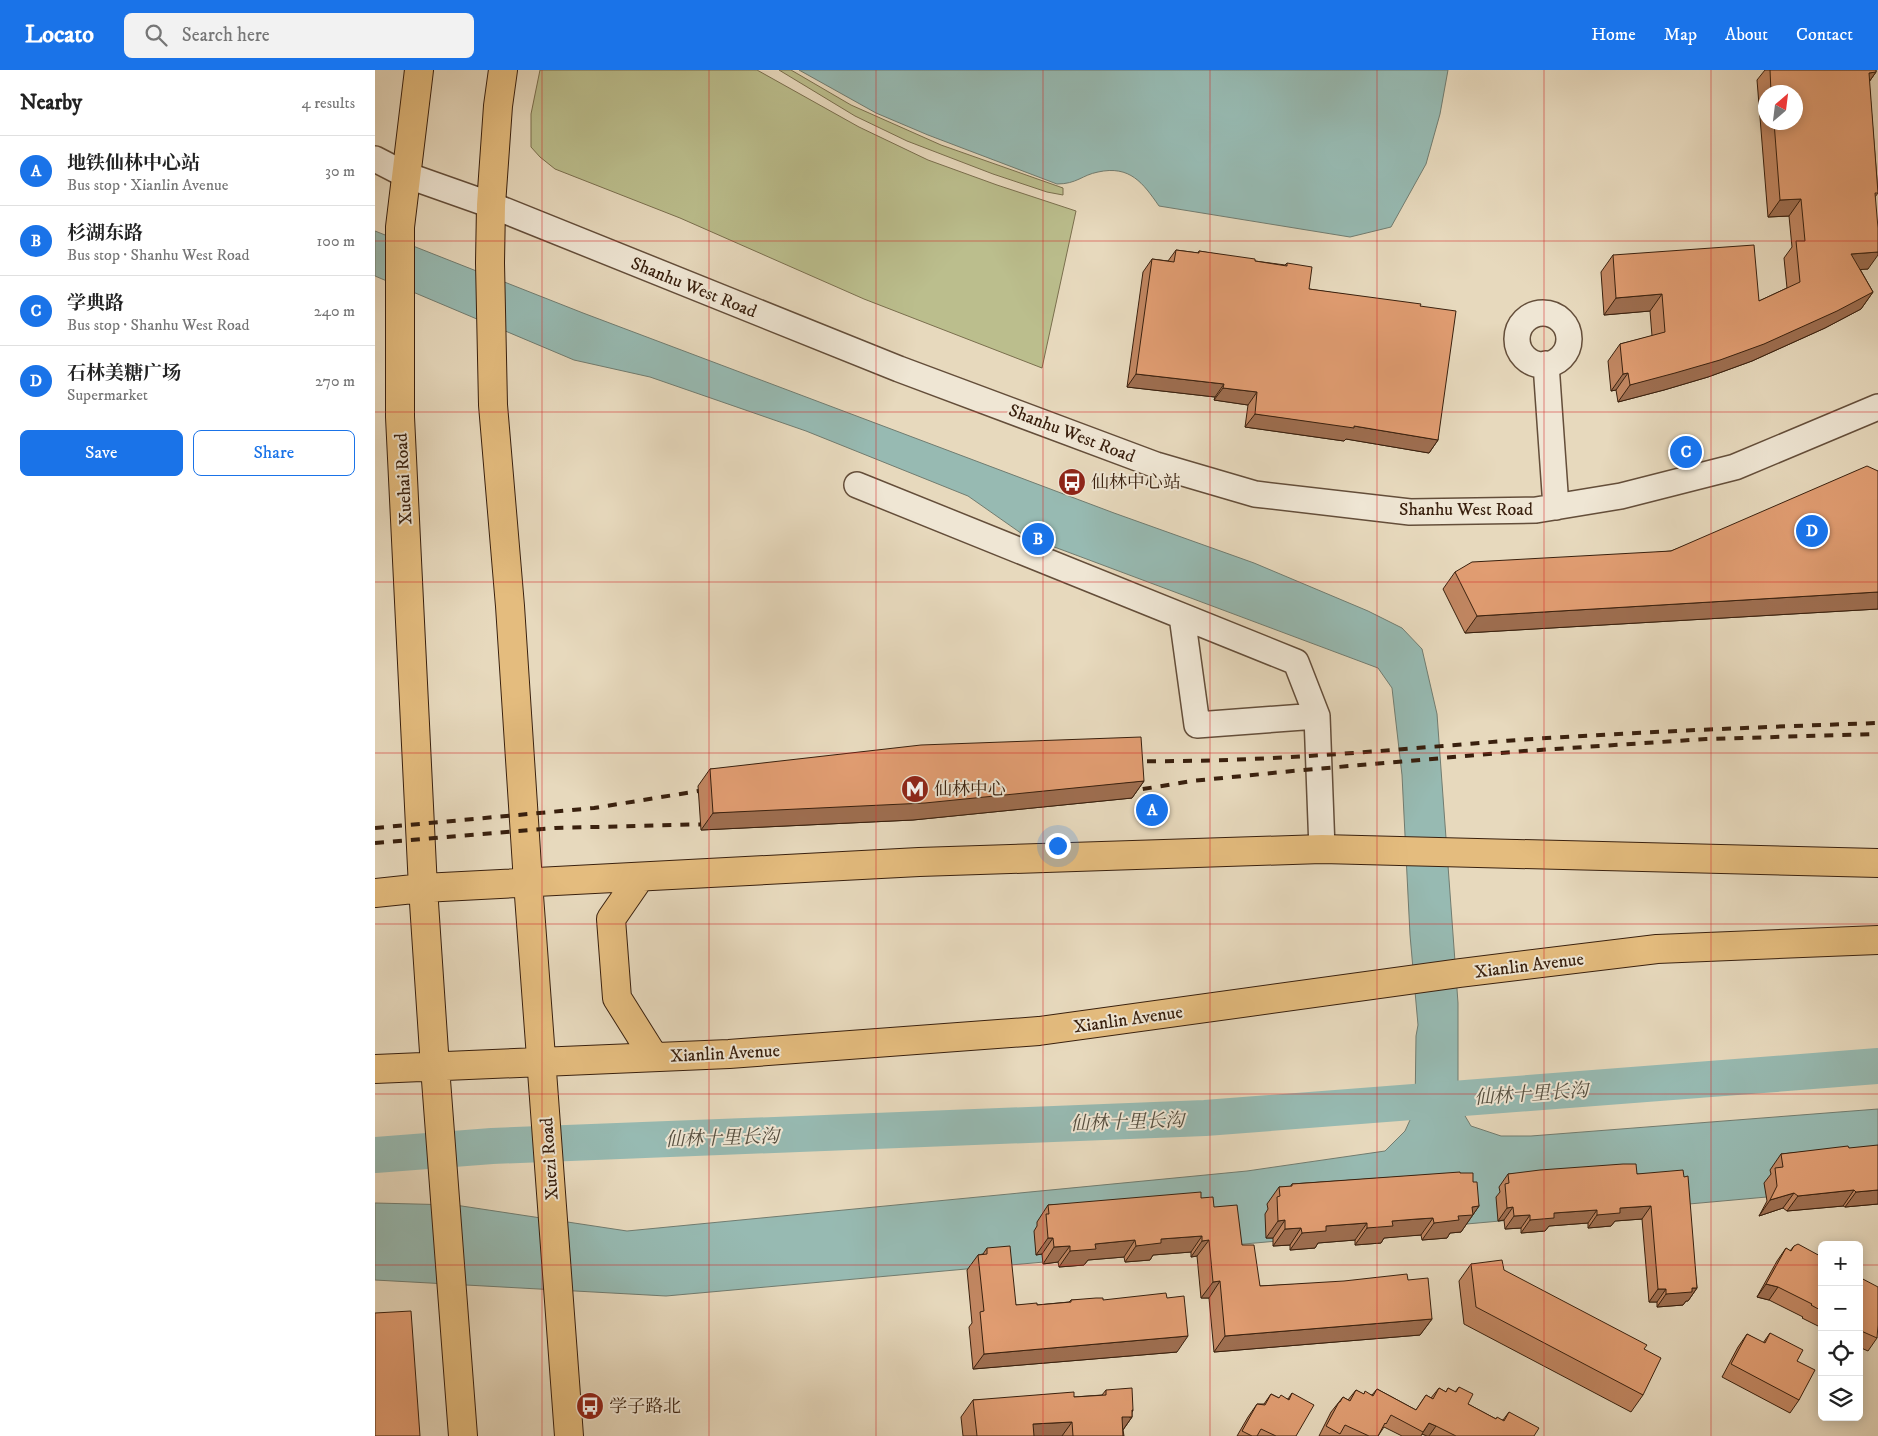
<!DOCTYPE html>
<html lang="en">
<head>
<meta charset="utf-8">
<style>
	:root { --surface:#fff; --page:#f2f2f2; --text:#222; --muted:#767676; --line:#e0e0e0; --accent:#1a73e8 }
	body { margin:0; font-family:"IM FELL DW Pica","Noto Serif SC",serif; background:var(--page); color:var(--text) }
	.controls { position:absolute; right:15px; bottom:15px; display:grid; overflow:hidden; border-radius:8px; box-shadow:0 2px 12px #0003 }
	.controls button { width:45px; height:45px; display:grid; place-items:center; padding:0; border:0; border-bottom:1px solid var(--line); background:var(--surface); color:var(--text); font:25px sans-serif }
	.compass { position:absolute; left:1383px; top:15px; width:45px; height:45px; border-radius:50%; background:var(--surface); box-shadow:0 2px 12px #0003; rotate:28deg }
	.you { position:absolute; left:682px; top:775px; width:18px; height:18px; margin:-12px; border:4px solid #fff; border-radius:50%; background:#1a73e8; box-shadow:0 0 0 8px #1a73e833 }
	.badge { display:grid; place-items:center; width:32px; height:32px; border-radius:50%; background:var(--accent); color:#fff; font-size:16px; font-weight:700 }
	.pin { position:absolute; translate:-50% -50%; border:2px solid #fff; box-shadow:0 1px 5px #0006 }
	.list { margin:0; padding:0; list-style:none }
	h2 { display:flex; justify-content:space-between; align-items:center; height:65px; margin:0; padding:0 20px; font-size:21px }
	h2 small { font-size:16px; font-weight:400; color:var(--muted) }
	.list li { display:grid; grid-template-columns:32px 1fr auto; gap:15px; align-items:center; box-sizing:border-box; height:70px; padding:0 20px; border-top:1px solid var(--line) }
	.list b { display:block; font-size:19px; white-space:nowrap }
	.list p { margin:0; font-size:16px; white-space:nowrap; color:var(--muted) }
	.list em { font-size:16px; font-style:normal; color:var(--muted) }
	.actions { display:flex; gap:10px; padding:15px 20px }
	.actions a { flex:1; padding:11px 0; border:1px solid var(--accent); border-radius:8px; text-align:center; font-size:18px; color:var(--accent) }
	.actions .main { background:var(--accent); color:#fff }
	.icon { flex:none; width:28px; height:28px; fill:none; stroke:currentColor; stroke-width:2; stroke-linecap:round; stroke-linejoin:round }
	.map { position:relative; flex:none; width:1503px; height:1366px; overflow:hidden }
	header { display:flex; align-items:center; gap:30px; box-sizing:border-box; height:70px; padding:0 25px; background:var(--accent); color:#fff }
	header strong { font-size:24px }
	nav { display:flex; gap:28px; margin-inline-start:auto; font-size:18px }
	.search { width:350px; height:45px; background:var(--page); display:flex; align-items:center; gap:12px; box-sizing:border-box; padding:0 18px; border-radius:8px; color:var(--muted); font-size:19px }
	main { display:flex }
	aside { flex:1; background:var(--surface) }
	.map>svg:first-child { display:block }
</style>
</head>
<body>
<header>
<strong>Locato</strong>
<div class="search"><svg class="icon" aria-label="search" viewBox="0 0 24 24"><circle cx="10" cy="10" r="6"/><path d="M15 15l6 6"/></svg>Search here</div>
<nav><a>Home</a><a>Map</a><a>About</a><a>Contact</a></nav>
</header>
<main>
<aside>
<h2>Nearby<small>4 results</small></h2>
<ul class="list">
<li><span class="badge">A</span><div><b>地铁仙林中心站</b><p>Bus stop · Xianlin Avenue</p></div><em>30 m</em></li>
<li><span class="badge">B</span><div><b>杉湖东路</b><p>Bus stop · Shanhu West Road</p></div><em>100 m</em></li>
<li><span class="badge">C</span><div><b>学典路</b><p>Bus stop · Shanhu West Road</p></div><em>240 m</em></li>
<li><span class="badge">D</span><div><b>石林美糖广场</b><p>Supermarket</p></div><em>270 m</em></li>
</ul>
<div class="actions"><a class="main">Save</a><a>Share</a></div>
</aside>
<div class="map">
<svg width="1503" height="1366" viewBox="0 0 1503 1366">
	<rect width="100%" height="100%" fill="#e7d9bd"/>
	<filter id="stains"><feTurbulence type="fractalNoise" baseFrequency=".004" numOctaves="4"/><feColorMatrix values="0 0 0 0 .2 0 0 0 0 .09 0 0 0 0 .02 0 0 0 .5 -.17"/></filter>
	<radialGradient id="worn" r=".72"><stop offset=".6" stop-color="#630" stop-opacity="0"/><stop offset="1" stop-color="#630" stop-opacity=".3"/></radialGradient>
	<path fill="#bbbe8d" stroke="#7a6f4e" d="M165,0h217l102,57 69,33 69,25 79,26 -34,157 -178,-69 -184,-81 -125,-49 -15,-12 -9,-10v-33z
		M404,0h12l60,35 90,40 122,43v7l-16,-3 -54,-18 -86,-33 -52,-25z"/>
	<path fill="#97bab2" stroke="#717c70" d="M424,0h649l-8,44 -14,50 -35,63 -41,10 -191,-31c-16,-23 -29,-41 -61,-34 -16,3 -21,12 -41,12l-129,-49 -52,-22z
		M0,161l208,82 531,200 140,50 114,48 34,17 20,21 15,65 21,289v101l13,22 30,10h30l347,-27v78l-1212,109 -291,-16v-77l80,2 172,26 620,-60 138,-20 20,-20 10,-22 1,-73 2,-11 -8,-90 -8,-160 -10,-87 -14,-20 -353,-132 -57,-40 -162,-65 -156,-54 -76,-17 -199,-84z"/>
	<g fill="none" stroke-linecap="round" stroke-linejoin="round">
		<path stroke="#97bab2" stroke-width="36" d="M0,1085l117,-9 713,-28 673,-52"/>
		<g stroke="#644e3a" stroke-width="28">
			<path id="minor" d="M0,89l31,16 85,30 408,164 257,96 99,29 155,18 126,-2 85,-14 114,-29 143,-60
				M1142 269a26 26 0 1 1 52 0a26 26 0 1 1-52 0Z
				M1171,294l10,143
				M482,415l439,177 21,54 5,133
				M807,546l15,109 120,-9"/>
		</g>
		<g stroke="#39200e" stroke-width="30">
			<path id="major" d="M44,0l-19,157v190l23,471 12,179 28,369
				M128,0l-5,36 -7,99 -1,58 3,142 17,201 18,276 41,554
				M265,807l-29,42 6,79 37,59
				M0,823l48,-5 496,-26 403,-13 556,14
				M0,999l354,-15 310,-23 421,-58 197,-24 221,-9"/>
		</g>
		<use href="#minor" stroke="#efe6d4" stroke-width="25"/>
		<use href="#major" stroke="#e4bc7e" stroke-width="28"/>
		<path stroke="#39200e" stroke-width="4" stroke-dasharray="9 9" stroke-linecap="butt" d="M754,691c130,2 259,-11 388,-21 120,-8 241,-13 361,-17
			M750,722l67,-11 111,-11 221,-19 182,-12 172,-5
			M0,758l219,-20 117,-19
			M0,773l180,-15 159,-4"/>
	</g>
	<path fill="#c28762" stroke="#39200e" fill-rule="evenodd" d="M1390,0h111v2l-7,10 9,111 -3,4 -7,72h-8l13,23 -12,17 -36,19 -73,33 -44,16 -44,13 -46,12 -2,-12 -5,1 -3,-30 12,-17 32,-8 -2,-25 -46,4 -3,-43 12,-17 146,46 28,-13 -3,-30 8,-11 -3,-31 -21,1 -11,-137zM1390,22h30v30h-30z
		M801,180l22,3 1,-2 56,10 30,4 2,-2 22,26 111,17 18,134 -9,13 -83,-14 -2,2 -99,-14 3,-22 -34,-5 1,-3 -88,-10 16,-115 9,-13 16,2z
		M1503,401v138l-413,24 -22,-44 12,-17 216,-21z
		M335,699l434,12 -12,17 -219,22 -212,10 -3,-44z
		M1474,1078l29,56 -33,3 -2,-1 -56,5 -4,-3 -24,8 8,-15 -3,-18 7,-9 -1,-4 11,-16z
		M1085,1103l13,9 6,24 -18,26 -11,1 -3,5 -25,2 -1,-5 -16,1 -21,2 -3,5 -26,2v-5l-37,3 -3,5 -25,2v-5l-17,1v-8h-7l-1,-24 3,-5 -1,-5 12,-17h11l2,-3z
		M1133,1104h129l47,3 13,111 -9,13h-2l-3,4 -26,2v-5h-8l-7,-83 -27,2 -4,5 -23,2v-5l-39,3 -4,5 -24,2v-5l-16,1 -1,-9 -6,1 -2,-24 4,-5 -1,-5z
		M826,1128l13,9 28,38 18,41 148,-6 24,39 -12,16 -206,17 -5,-54h-8l-4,-42 -6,1v-5l-38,3 -3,5 -25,2 -1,-5 -36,3 -4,5 -25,2 -1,-5 -15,2 -1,-10 -6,1 -2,-24 3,-5v-4l11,-17z
		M1419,1176l28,11v71l-20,-10 1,-1 -34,-17 -12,-3 20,-36 9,-13 4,3z
		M612,1178l29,57h21l32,-3 2,-2h32l74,52 -204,17 -4,-42 3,-4 -5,-53 11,-15 5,-1z
		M1096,1194l33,6 139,125 -12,17 -167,-88 -5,-43z
		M1484,1207l18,61 -9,13 -9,-4z
		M1395,1263l27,28 2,39 -9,13 -68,-36 16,-30 9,-13 16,9z
		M1084,1317l9,17 28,15 7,1 6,-8 25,24h-107l-5,-2 -1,2h-19l-18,-9 -6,9h-59l12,-24 12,-15 5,3 8,-10 7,4 9,1 5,-6 39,21 10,-15 5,3 8,-10 7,4 2,-4 7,4z
		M731,1320l27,20 -1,2v5l-9,13 1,6h-161l-2,-19 12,-17 101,-3 28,-2z
		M917,1323l4,43h-59l11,-19 9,-13h7l7,-10 8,4 9,1z"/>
	<path fill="#9e6e50" stroke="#39200e" d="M1501,2l-12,17 5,-16z
		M1426,129l-12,17 -21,1 12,-17z
		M1503,182v3l-10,14 -28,2 11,-17z
		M1498,222l-12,17 -36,19 -73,33 -44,16 -44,13 -46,12 12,-17z
		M1287,224l-12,17 -46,4 12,-17z
		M1253,303l-12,17 -5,1 12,-17z
		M761,304l88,10 -9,13 -88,-10z
		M848,318l34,4 -9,13 -34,-5z
		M880,344l99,12 84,14 -9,13 -83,-14 -2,2 -99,-14z
		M1503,522v17l-413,24 12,-17z
		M769,711l-12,17 -219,22 -212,10 12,-17z
		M1479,1120l-11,16 -56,5 11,-15z
		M1503,1120v14l-33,3 11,-15z
		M1419,1123l-11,15 -24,8 11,-16z
		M1104,1136l-18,26 -11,1 -3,5 -25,2 12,-17 24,-7 14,-9z
		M1276,1136l-9,13 -27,2 -4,5 -23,2 9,-13 23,-7z
		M1138,1137l-9,13 -6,1 9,-13z
		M1222,1140l-9,13 -39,3 -4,5 -24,2 9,-13 24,-7z
		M1155,1145l-9,13 -16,1 9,-13z
		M1058,1148l-12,17 -37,3 -3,5 -26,2 12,-17 25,-7z
		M910,1150l-12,18h-7l12,-17z
		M992,1153l-12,17 -37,3 -3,5 -25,2 12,-17 24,-7z
		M926,1158l-11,17 -17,1 12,-17z
		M827,1166l-11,16 -38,3 -3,5 -25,2 11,-16 25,-7z
		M673,1168h5l-11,16 -6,1z
		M760,1170l-11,17 -36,3 -4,5 -25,2 11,-16 25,-7z
		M834,1170l-12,16 -6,1 11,-16z
		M695,1176l-12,16 -15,2 11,-17z
		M845,1211l-11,17h-8l12,-16z
		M1391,1214l12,3 -9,13 -12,-3z
		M1317,1218h5l-9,13h-2l-3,4 -26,2 9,-13z
		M1283,1219h8l-9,13h-8z
		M1057,1249l-12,16 -206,17 11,-16z
		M813,1266l-11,16 -204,17 11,-15z
		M757,1340h1l-4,7h3l-12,17 2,-17z
		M697,1352l-10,14h-37l8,-12z
		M1054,1353l7,3 -7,10h-2l-5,-2z"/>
	<path fill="#e19d72" stroke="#39200e" d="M1395,0h106v2l-7,1 9,120h-3l3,35v24l-27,2 22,38 -36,19 -73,33 -44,16 -45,13 -45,12 -2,-12 -5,1 -3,-30 45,-12 -3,-38 -46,4 -3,-43 141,-10 5,56 41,-19 -4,-41h9l-4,-42 -21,1 -6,-78h21v-30h-24z
		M801,180l23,3v-2l56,8v2l32,5v-3l25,4 -3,22 112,15 -1,2 36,5 -18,129 -84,-14v2l-99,-14 2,-22 -34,-4 1,-4 -88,-10 16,-115 22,3z
		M1492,396l11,5v121l-401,24 -22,-44 17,-10 199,-11z
		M766,667l3,44 -219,22 -212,10 -3,-44 211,-24z
		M1503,1075v45l-22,2 -2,-2 -56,6 -4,-3 -24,7 7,-14 -2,-18 8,-1 -2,-13 67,-8 1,2z
		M1248,1094h13l1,10 46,-4 1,7 4,-1 9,112h-5v4l-26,2v-5h-8l-7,-83 -31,2v5l-23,2v-5l-43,3v5l-24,2v-5l-16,1 -1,-9 -6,1 -2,-24 4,-1 -1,-9 32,-4z
		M1085,1102v1h13v9h4l2,24 -7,1 1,8 -15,1 1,4 -25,3 -1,-5 -16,1 -25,2 1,5 -26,2v-5l-41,3v5l-24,2 -1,-5 -16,1v-9l-7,1 -1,-24 3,-1 -1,-9 13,-1v-2z
		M826,1122v6l12,-1 1,10 23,-2 5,40h12l6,41 84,-5 63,-7 1,6 20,-2 4,41 -207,17 -5,-55 -7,1 -4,-42 -7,1v-5l-41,3v4l-25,3 -1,-6 -40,4 1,5 -26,2v-5l-16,1 -1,-9h-5l-2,-24h3l-1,-9z
		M1423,1174l24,13v54l-11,-6 1,-1 -34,-17 -12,-3 20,-36 5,3 3,-5z
		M635,1176l6,59 21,-2v2l34,-3v-2l25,-2h7v2l63,-7 1,5 17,-2 4,40 -204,18 -4,-42 4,-1 -6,-56 9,-1v-6z
		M1127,1190l2,10 143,75 -3,4 17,9 -18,37 -167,-88 -5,-43z
		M1484,1207l19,10v38l-1,13 -18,-8z
		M36,1241l9,125h-45v-123z
		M1395,1263l33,17 -6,11 18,9 -16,30 -68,-36 16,-30 18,9z
		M1084,1317l14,7 -5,10 28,15 1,-2 7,4 5,-9 30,16 -5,8h-78l-20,-10 -7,-3 -6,9 -32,-17 -5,9 -1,-1 -7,13h-9l-24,-11 -5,9 -14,-8 13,-24h1l3,-5 7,4 6,-11 8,4 1,-3 8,5 4,-7 39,21 10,-15 7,4 6,-11 7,4 2,-4 8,4z
		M757,1318l1,22h-1v7h-10l1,19h-50l-1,-14 -39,2 1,12h-57l-4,-36 101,-8v5l32,-2v-5z
		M917,1323l22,12 -18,31h-20l-15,-7 -4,7h-5l-10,-5 15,-27 8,1 6,-11 8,4 2,-3 8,5z"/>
	<path fill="none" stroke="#d62828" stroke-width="1" stroke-opacity="0.55" d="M167,0v1366M334,0v1366M501,0v1366M668,0v1366M835,0v1366M1002,0v1366M1169,0v1366M1336,0v1366M0,171h1503M0,342h1503M0,512h1503M0,683h1503M0,854h1503M0,1024h1503M0,1195h1447M1484,1195h19"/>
	<defs>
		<g id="bus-disc" transform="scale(1.4375)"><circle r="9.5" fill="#8f2418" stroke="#efe6d4"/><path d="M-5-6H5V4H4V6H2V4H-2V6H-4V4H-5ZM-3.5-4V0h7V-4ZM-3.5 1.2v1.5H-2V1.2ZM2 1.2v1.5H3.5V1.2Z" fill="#fff"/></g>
		<g id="metro-disc" transform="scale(1.4375)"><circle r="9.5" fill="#8f2418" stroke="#efe6d4"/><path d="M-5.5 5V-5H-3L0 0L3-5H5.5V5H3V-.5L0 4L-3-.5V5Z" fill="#fff"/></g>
	</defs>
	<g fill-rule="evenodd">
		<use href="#bus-disc" x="697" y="412"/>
		<use href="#metro-disc" x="540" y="719"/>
		<use href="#bus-disc" x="215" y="1336"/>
	</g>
	<g text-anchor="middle" stroke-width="4" stroke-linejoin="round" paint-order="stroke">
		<g font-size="18" fill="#39200e" stroke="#efe6d4">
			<text transform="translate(319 217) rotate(22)" y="6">Shanhu West Road</text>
			<text transform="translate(697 363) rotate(21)" y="6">Shanhu West Road</text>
			<text transform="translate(28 409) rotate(-93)" y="6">Xuehai Road</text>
			<text x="1091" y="445">Shanhu West Road</text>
			<text transform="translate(1154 895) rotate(-7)" y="6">Xianlin Avenue</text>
			<text transform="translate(753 949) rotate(-8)" y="6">Xianlin Avenue</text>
			<text transform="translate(350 983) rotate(-3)" y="6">Xianlin Avenue</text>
			<text transform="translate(174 1089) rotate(-94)" y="6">Xuezi Road</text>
		</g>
		<g font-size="18" fill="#39200e" stroke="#efe6d4" text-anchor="start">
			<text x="716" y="418">仙林中心站</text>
			<text x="559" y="725">仙林中心</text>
			<text x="234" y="1342">学子路北</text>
		</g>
		<g font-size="19" font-style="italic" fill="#554e3f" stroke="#efe6d4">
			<text transform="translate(1156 1023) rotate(-4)" y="7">仙林十里长沟</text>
			<text transform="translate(752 1051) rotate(-2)" y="7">仙林十里长沟</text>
			<text transform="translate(347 1067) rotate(-2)" y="7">仙林十里长沟</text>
		</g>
	</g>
	<rect width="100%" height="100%" filter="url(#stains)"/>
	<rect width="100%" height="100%" fill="url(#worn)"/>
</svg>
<div class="controls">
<button>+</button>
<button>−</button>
<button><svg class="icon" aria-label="locate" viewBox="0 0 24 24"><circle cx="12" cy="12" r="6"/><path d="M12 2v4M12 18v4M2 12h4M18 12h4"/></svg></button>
<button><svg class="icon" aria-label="layers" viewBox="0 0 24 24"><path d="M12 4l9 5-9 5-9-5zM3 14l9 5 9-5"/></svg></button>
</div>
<svg class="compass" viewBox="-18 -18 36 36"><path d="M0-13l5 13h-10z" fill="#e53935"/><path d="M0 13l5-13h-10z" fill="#767676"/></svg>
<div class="you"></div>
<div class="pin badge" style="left:777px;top:740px">A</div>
<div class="pin badge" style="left:663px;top:469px">B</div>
<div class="pin badge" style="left:1311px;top:382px">C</div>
<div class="pin badge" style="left:1437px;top:461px">D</div>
</div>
</main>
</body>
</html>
